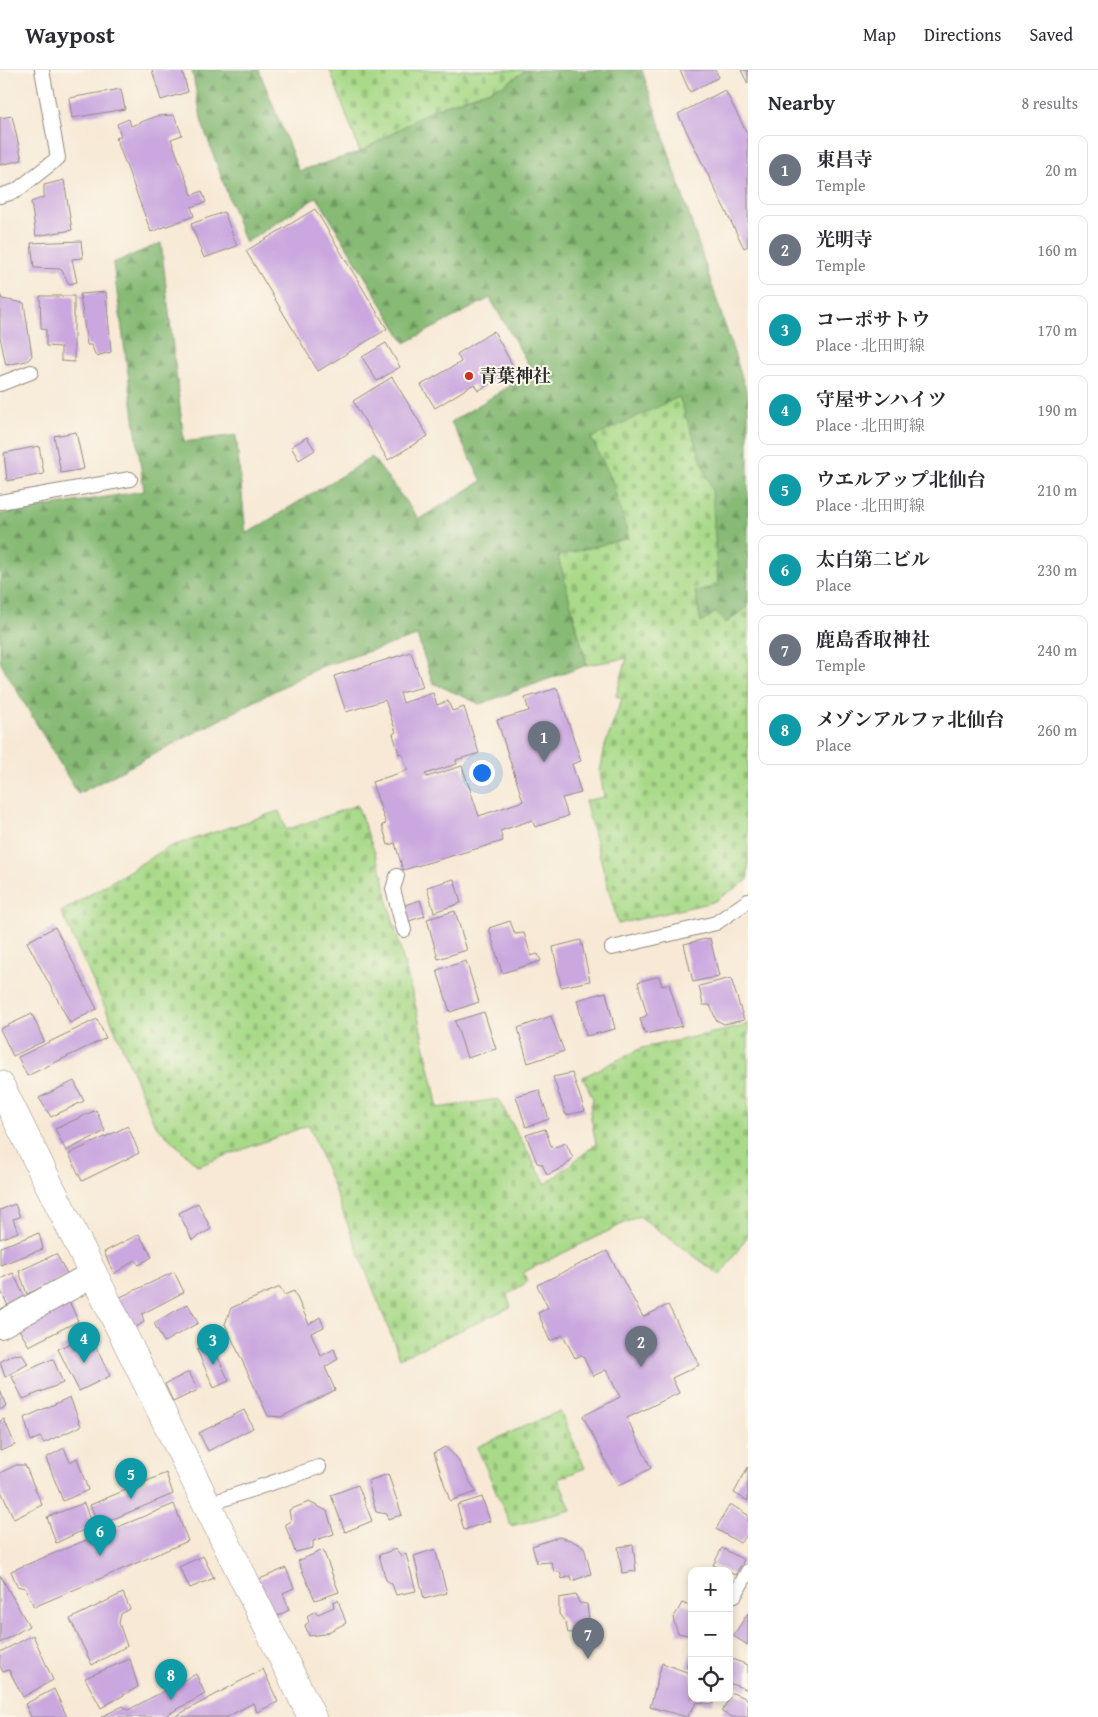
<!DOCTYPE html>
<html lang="en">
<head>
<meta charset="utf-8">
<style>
	:root { --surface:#fff; --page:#f7f7f7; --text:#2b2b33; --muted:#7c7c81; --line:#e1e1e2; --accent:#c8321e }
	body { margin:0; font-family:"Gentium Book Plus","Noto Serif JP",serif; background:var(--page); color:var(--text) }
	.controls { position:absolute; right:15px; bottom:15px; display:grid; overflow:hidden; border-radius:10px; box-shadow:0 2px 8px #0003 }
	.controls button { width:45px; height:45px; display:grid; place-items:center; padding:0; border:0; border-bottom:1px solid var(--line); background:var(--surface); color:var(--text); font:25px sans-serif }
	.you { position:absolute; left:481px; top:702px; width:18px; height:18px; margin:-12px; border:4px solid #fff; border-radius:50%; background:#1a73e8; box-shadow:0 0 0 8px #1a73e833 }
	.badge { display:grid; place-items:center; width:32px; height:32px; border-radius:50%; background:var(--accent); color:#fff; font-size:16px; font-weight:700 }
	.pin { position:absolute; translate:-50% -41px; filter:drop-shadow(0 1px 2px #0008) }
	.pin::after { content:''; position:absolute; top:26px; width:18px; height:15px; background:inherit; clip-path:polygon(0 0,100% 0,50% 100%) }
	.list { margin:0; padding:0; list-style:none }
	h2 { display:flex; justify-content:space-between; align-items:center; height:65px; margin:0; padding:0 20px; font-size:21px }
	h2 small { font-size:16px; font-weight:400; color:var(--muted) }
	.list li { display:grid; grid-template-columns:32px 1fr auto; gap:15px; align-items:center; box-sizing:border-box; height:70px; margin:0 10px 10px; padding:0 10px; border:1px solid var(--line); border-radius:10px }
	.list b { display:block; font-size:19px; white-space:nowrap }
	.list p { margin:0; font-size:16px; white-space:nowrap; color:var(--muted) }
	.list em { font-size:16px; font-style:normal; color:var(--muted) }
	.icon { flex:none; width:28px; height:28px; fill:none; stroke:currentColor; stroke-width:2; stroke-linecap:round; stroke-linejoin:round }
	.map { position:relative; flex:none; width:748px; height:1647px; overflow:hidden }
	header { display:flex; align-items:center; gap:30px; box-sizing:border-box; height:70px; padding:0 25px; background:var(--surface); border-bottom:1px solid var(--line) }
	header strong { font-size:24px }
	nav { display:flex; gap:28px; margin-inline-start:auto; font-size:18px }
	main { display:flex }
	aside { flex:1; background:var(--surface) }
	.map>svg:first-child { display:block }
</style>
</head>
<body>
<header>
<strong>Waypost</strong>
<nav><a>Map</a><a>Directions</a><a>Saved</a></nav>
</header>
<main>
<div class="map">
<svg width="748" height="1647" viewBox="0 0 748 1647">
	<defs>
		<pattern id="forest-firs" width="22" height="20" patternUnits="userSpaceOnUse" patternTransform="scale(1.25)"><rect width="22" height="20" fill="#86ba75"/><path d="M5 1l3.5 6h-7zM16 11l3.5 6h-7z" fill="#6e9760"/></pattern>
		<pattern id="cemetery-stones" width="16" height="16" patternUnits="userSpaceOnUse" patternTransform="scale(1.25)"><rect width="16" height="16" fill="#a9da89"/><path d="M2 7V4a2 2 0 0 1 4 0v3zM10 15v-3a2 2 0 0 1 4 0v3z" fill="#92bb76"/></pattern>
	</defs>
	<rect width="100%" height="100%" fill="#fbf7ec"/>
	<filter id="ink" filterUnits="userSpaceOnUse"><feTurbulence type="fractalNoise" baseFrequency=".02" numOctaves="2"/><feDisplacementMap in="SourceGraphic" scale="10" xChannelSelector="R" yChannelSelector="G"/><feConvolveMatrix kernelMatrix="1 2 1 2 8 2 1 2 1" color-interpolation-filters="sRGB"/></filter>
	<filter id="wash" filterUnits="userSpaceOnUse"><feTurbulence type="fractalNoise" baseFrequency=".0096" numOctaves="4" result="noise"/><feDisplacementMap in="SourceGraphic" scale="20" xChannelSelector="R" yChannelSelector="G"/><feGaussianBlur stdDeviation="1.12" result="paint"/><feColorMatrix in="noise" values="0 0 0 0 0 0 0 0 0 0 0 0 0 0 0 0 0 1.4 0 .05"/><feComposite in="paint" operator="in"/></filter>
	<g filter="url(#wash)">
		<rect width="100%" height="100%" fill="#f7e9d5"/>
		<path fill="url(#forest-firs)" stroke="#587250" d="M192,0h67l40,101 61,-19 74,-43 70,-24 22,-15h116l106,326v210l-23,17 -9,-11 -15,11 -6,-32 23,-6 -127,-147 20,40 18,60 -71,18 29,109 -107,39 -47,-21 -16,-47 -97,31 -242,127 -78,-132v-148l144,-23 -31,-228 48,-20 23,199 52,-7 10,99 126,-77 47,62 63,-38 -31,-59 82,-50 -43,-74 -85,45 -88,-146 -72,46 -43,-120z"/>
		<path fill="url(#cemetery-stones)" stroke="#6a825a" d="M330,0h196l-22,15 -70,24 -74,43z
			M679,327l33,93 6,96 -23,5 6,32 15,-11 10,11 22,-17v274l-35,22 -95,22 -33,-123 19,-4 -4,-25 5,-26 17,-48 -6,-2 11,-38 -40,7 -29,-109 71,-18 -18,-60 -20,-40z
			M357,735l26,70 4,23 29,110 22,100 60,-9 48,85 50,-40 -6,-32 3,-14 -10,-21 59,-29 99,-21 7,-4v213l-28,39 -81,-59 -115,56 3,10 -20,13 4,12 -111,51 -91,-233 -111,41 -43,-41 -44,-105 -50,-108 108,-65 110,-36 7,19z
			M560,1341l25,57 -27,11 13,31 -60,16 -34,-79z"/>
		<g id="blocks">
			<path fill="#caa7df" d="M152,0h30l6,22 -27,8z
				M680,0h35l4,7 -29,15z
				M741,0h7v14z
				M121,19l4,20 -53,9 -3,-20z
				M725,20l23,45v111l-4,2 -66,-134z
				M174,45l8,20 -11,4 21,56 10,-4 4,11 -15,5 3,9 -43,16 -35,-94 5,-2 -4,-12 12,-5 2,7 26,-10z
				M12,46l10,44 -22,5v-47z
				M64,110l8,50 -36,6 -5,-34 13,-5v-12z
				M315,139l72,120 -69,42 -72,-120z
				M224,142l13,34 -33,12 -13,-34z
				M81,171l2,17 -11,1 5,23 -8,2 -8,-15 -27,-1 -3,-25z
				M106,222l5,60 -15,4 -5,-11h-4l-7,-51z
				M0,224l2,5 22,4 8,53 -5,5 -21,4 -6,-28z
				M40,226h34v66l-13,-1v-14l-15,-1v-16l-5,-2z
				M494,261l20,37 -36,23 -4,-7 -39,24 -14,-23 40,-23 -4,-8z
				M386,273l14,24 -23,14 -15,-24z
				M392,307l36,59 -40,24 -35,-59z
				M76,362l8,37 -23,4 -7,-37z
				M307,367l8,13 -16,10 -8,-13z
				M39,376l5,28 -37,7 -3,-28z
				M411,582l12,35 -23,6 3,10 30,-10 4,12 11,-4 4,10 12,-4 15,46 -23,7 1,4 -32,10 2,3 35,-11 17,50 44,-15 -26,-81 32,-9 -4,-13 32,-10 24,73 -9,3 9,29 -19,5 6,18 -33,11 -3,-7 -32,11 3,10 -100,29 -8,-27 -7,2 -6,-20 4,-1 -14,-42 36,-12 -6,-17 -3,1 -6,-20 3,-2 -11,-32 -39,12 -12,-36z
				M454,809l7,24 -27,9 -7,-25z
				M420,830l5,16 -19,6 -4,-16z
				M455,841l12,39 -29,9 -11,-40z
				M510,851l5,13 9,-1 7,23 7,-2 3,7 -39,12 -13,-45z
				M55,857l42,82 -27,14 -43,-81z
				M710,868l9,38 -26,6 -9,-38z
				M581,870l9,41 -29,6 -8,-40z
				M466,891l13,41 -29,10 -13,-42z
				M659,906l3,10 7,-2 13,42 -37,8 -5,-15 7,-4 -9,-33z
				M731,908l13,42 -20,4 -8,-4 -6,-15h-7l-4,-19z
				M606,922l9,37 -29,7 -9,-36z
				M484,942l12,37 -29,9 -12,-37z
				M32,944l12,27 -31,15 -13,-27z
				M551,946l13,35 -36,12 -10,-35z
				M97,949l9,19 -79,38 -9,-19z
				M572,1003l13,38 -19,4 -13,-38z
				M74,1011l10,20 -33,16 -12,-19z
				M539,1020l10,29 -23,8 -10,-31z
				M96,1040l9,21 -39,20 -11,-22z
				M128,1056l11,27 -57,28 -13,-27z
				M545,1059l7,19 14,-5 7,15 -9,9 -17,8 -5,-11 -5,-1 -11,-28z
				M198,1133l13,26 -19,11 -13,-27z
				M15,1134l5,13 -7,2 5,13 -18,7v-29z
				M39,1163l4,16 -43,16v-18z
				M139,1164l13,23 -13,8 -4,-5 -21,14 -10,-22z
				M607,1181l36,66 25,-12 31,60 -27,13 7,15 -52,25 24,50 -33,18 -35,-70 37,-19 -14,-27 -13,6 -11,-21 -7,3 -12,-23 -13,6 -12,-28 10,-5 -11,-23z
				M56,1184l12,21 -41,19 -8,-23z
				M174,1202l10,20 -42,22 2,8 -13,8 -15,-31z
				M13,1203l14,29 -17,8 -10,-21v-10z
				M280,1217l4,8 10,-4 15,33 11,-7 4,10 -13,6 10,23 13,-7 4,10 -13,8 10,23 -54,27 -13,-1 -43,-92 6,-16z
				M69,1231l9,20 -49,25 -11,-18z
				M188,1234l10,19 -34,19 -10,-19z
				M91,1267l19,39 -31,15 -21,-42 23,-11z
				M211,1273l18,38 -15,7 -17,-38z
				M22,1284l6,10 -23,13 -5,-15 12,-7z
				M53,1289l10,24 -40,16 -11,-22z
				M189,1302l9,18 -25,12 -8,-18z
				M0,1320l6,16 -6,4z
				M70,1327l11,29 -37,17 -4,-6 -9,4 -7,-23z
				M244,1340l9,18 -45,23 -9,-18z
				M4,1349l11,26 -15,6v-30z
				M445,1377l11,10 20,35 -26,9 -16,-48z
				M64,1378l6,14 7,-4 11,32 -25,11 -17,-43z
				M16,1395h9l17,40 -28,14 -14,-30v-16z
				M748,1397v34l-14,-8z
				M166,1403l7,21 -74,31 -9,-20z
				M388,1404l14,41 -14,4 -1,-5 -11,-2 -8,-31z
				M358,1415l14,36 -27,11 -14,-37z
				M482,1427l8,24 -26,9 -7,-25z
				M309,1432l18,9 7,23 -21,7v7l-18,4 -10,-28 6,-3 -2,-11z
				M84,1433l8,23 -36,17 -9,-26z
				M174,1434l14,37 -154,66 -9,-19 -8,-2 -6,-15z
				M730,1434l18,11v19l-8,9 -24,-14z
				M559,1467l11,3 14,7 7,27 -19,7 -1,-5 -9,3 -2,-7 -6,-1 -3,-9 -14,1 -5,-17z
				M633,1475l3,26 -14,2 -4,-26z
				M722,1478l22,12 -9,15 -22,-10z
				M396,1479l5,7 5,-2 10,37 -20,4 -4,-11 -6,-4 -7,-25z
				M435,1479l12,44 -23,6 -10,-43z
				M323,1480l16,42 -24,8 -17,-39z
				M203,1486l11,22 -24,10 -11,-21z
				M286,1498l8,20 -11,5 6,17 -15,8 -19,-37z
				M0,1505l29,51 -29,17z
				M123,1523l7,16 -9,5 -2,9 8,23 -35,19 -22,-46z
				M576,1525l3,8 8,1 3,27 -22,2 -2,-10 -7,-9v-16z
				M338,1530l8,23 -22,11 -15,2 -4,-11 4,-3 -2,-6 8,-5 3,3 16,-7 -1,-5z
				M682,1533l10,4v29l-14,-3 -5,-14z
				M748,1543v32l-15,-9z
				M33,1565l20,45 -30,17 -14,-27 -6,2 -3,-6v-14z
				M692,1581v18l-6,-2z
				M729,1588l19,7v25l-19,-7z
				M130,1589l8,28 -37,21 -16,-30z
				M662,1593l30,11v24h22l-1,6 -16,-2 -10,15 -37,-10z
				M263,1599l15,33 -21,10 -4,-9 -26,14h-53z
				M196,1604l9,20 -42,23h-62l22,-11 5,4z
				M54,1619l13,28h-36l-6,-13z
				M730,1622l18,7v18h-16l-10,-5 7,-14z"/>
		</g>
	</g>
	<g filter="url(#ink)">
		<use href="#blocks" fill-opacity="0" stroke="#918a80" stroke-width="1"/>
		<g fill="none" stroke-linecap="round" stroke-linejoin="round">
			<g stroke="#918a80" stroke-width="16">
				<path id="service" d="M0,126l16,-5 42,-33 -16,-88
					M0,314l31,-12
					M0,432l130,-23
					M397,806l-4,13 11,41
					M612,878l104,-25 32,-22
					M206,1435l113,-38
					M735,1525l13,-24"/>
			</g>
			<g stroke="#918a80" stroke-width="28">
				<path id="minor" d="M0,1255l92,-50"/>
			</g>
			<g stroke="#918a80" stroke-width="29">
				<path id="tertiary" d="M0,1015l312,632"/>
			</g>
			<use href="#service" stroke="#fff" stroke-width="14"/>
			<use href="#minor" stroke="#fff" stroke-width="26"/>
			<use href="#tertiary" stroke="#fff" stroke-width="28"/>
		</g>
	</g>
	<circle fill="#c8321e" stroke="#fbf7ec" stroke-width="2" cx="469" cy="306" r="5"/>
	<g text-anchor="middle" stroke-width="4" stroke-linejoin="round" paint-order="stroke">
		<g font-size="18" font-weight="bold" fill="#2b2b2b" stroke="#fbf7ec" text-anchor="start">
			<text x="479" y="312">青葉神社</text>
		</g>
	</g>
</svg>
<div class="controls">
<button>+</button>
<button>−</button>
<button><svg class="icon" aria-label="locate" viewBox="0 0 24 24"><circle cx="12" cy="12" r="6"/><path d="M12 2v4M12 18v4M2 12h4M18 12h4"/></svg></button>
</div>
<div class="you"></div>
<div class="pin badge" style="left:544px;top:692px;background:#6b7280">1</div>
<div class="pin badge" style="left:641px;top:1297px;background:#6b7280">2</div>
<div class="pin badge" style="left:213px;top:1295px;background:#0f9aa8">3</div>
<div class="pin badge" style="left:84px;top:1293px;background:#0f9aa8">4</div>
<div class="pin badge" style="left:131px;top:1429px;background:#0f9aa8">5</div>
<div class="pin badge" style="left:100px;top:1486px;background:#0f9aa8">6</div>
<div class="pin badge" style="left:588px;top:1589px;background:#6b7280">7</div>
<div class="pin badge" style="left:171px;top:1630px;background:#0f9aa8">8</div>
</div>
<aside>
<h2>Nearby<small>8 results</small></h2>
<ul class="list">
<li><span class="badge" style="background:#6b7280">1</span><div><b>東昌寺</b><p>Temple</p></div><em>20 m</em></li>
<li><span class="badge" style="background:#6b7280">2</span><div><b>光明寺</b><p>Temple</p></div><em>160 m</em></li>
<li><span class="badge" style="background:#0f9aa8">3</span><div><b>コーポサトウ</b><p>Place · 北田町線</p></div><em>170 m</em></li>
<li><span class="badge" style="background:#0f9aa8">4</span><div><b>守屋サンハイツ</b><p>Place · 北田町線</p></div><em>190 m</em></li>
<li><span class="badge" style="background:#0f9aa8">5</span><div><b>ウエルアップ北仙台</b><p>Place · 北田町線</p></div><em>210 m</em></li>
<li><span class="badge" style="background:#0f9aa8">6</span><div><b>太白第二ビル</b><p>Place</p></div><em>230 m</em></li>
<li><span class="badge" style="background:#6b7280">7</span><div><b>鹿島香取神社</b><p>Temple</p></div><em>240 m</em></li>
<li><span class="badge" style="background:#0f9aa8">8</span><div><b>メゾンアルファ北仙台</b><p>Place</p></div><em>260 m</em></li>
</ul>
</aside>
</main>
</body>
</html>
